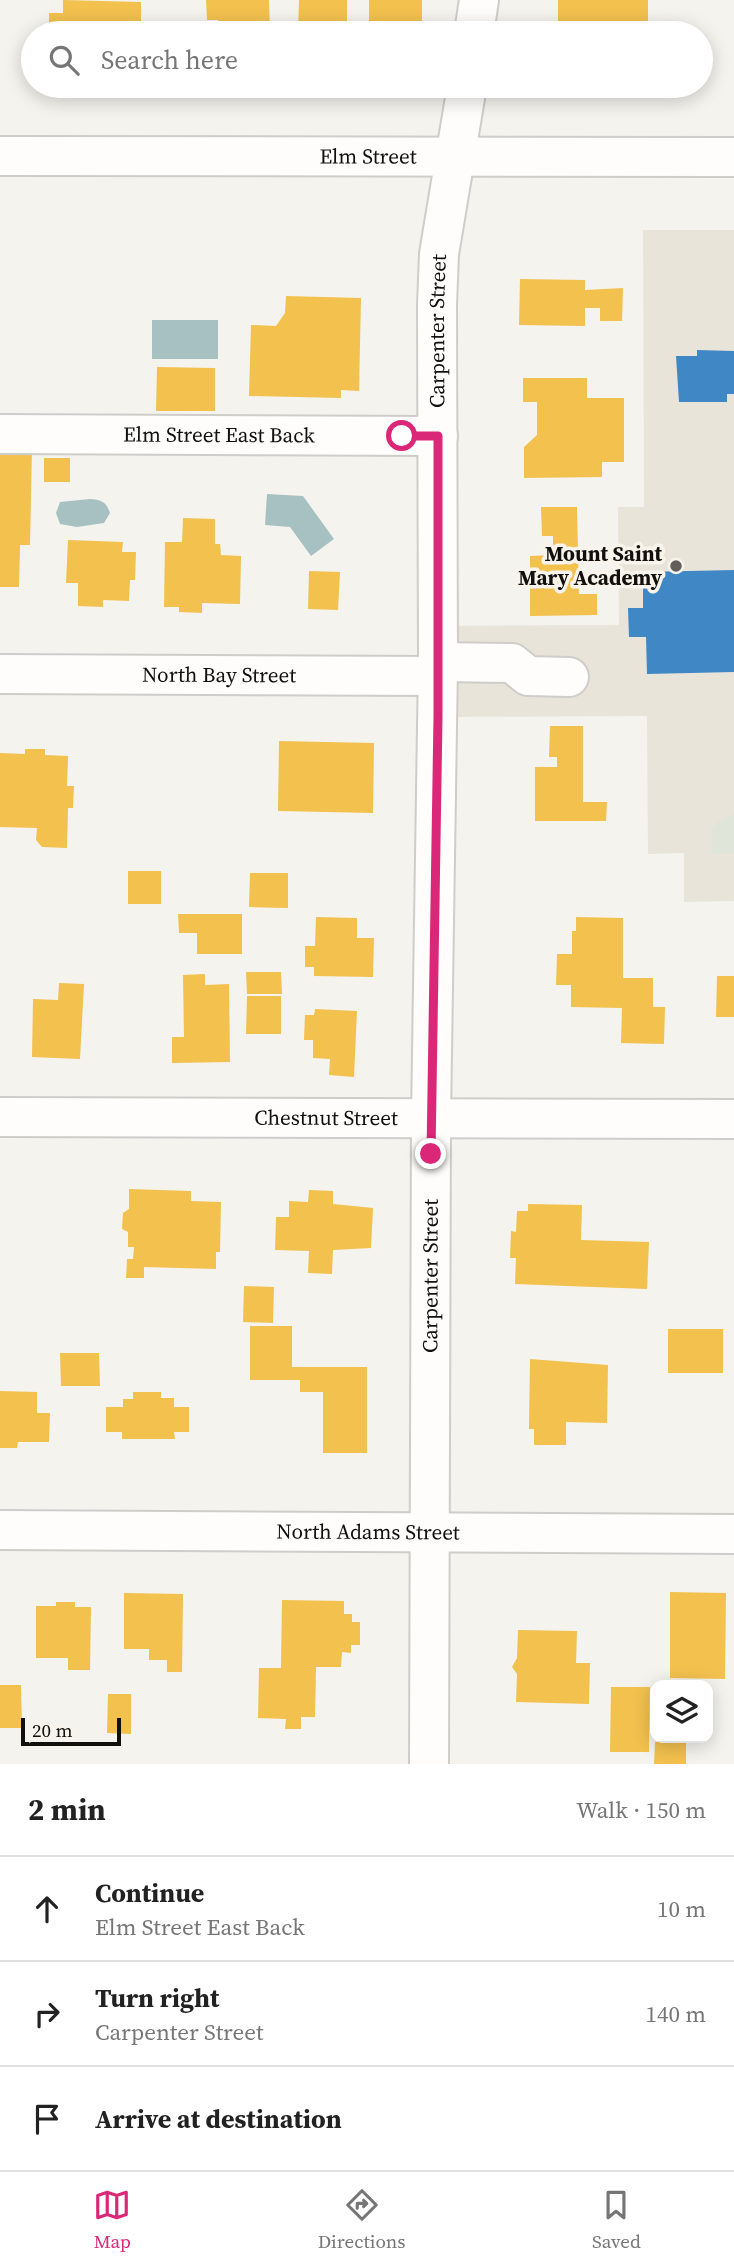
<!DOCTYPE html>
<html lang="en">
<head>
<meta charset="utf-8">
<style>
	:root { --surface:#fff; --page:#f6f6f6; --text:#222; --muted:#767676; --line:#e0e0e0; --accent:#db2777 }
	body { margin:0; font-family:"Source Serif 4",serif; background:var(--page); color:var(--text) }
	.controls { position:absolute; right:21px; bottom:21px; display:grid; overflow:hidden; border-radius:14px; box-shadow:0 4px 18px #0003 }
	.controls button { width:63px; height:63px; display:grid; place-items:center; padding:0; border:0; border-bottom:2px solid var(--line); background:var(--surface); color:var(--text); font:35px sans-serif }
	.scale { position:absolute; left:21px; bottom:18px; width:100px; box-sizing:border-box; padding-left:7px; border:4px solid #11100d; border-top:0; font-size:19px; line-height:24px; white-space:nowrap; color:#11100d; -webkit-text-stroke:5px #f8f4eb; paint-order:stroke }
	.stop { position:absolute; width:21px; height:21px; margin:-16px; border:5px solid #db2777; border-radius:50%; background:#fff }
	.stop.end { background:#db2777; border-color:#fff; box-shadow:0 2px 7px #0008 }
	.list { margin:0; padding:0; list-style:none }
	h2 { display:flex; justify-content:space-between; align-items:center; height:91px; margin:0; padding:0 28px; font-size:30px }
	h2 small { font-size:23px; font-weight:400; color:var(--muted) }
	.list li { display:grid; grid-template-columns:46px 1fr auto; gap:21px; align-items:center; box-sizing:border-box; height:105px; padding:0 28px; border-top:2px solid var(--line) }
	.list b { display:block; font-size:26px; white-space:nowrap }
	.list p { margin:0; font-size:23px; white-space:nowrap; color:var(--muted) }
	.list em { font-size:23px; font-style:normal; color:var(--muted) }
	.icon { flex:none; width:38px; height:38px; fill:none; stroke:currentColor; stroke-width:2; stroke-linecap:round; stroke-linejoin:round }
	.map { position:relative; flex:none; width:734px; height:1764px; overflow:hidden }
	.search { position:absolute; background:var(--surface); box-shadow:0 4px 18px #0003; left:21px; right:21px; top:21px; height:77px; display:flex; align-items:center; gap:18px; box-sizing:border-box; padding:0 24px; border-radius:38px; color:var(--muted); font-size:26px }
	.sheet { height:406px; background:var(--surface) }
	nav { display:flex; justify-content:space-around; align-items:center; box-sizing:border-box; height:98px; border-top:2px solid var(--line); background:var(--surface); font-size:19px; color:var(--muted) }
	nav a { display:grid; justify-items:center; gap:4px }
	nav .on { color:var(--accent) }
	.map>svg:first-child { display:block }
</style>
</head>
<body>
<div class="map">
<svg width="734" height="1764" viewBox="0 0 734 1764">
	<rect width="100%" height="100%" fill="#f5f3ee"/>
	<path fill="#e9e4d9" d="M643,230h91v671l-50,1v-49l-36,1 -1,-138 -209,1v-91l181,-1 -1,-118h26z"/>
	<path fill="#dfe6d9" d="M734,814v39l-22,1v-25l7,-8z"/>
	<path fill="#a7c1c3" d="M152,320h66v39h-66z
		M267,494l36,2 31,43 -23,17 -21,-29 -25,-2z
		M90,499c11,1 16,2 20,14l-6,10 -27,4 -17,-3 -4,-11 4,-11z"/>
	<path fill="#f2c14e" d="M63,0l78,2v31h-92v-20h14z
		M206,0h63l1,33h-51l-1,-13h-11z
		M299,0h48v33h-49z
		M369,0h53v33h-53z
		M558,0h90v33h-90z
		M520,279l65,1v10l38,-2 -1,33h-22v-13h-15v18l-66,-1z
		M286,296l75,2 -2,93 -18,-1v8l-92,-2 2,-71 25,1 9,-13z
		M157,367l58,1v43h-59z
		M523,378h64v20h37v64h-22v15l-78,1v-31l13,-12v-33h-14z
		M0,448h32l-2,97h-10l-1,42h-19z
		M44,458h26v24h-26z
		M541,507h36l2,87h18v21l-67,1v-60l23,-1v-19h-11z
		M183,518l32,1v25h5l1,11 20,1 -1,48 -38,-1v10l-23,-1v-5h-15l1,-65h17z
		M68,540l55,2 -1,10h14l-1,28h-5l-1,21 -26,-1v7l-25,-1v-23h-12z
		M309,571l31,1 -2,38 -30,-1z
		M550,726h33v76h24l-1,19h-71v-54h22v-10h-8z
		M279,741l95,2 -1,70 -95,-2z
		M25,749h20v6l23,1 -1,30h7l-1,22h-5l-1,40 -25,-1 -6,-7 1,-12 -37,-1v-74l25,1z
		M128,871h33v33h-33z
		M250,873h38v35l-39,-1z
		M178,914h64v40h-45v-21h-18z
		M316,917l41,1v20h17l-1,39 -59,-1v-9h-9v-21h10z
		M576,917l47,1v60h30v29h12l-1,37 -43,-1 1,-35 -51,-1v-22h-15l1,-31h15v-23h4z
		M246,972h35l1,22h-35z
		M205,974v11l24,-1 1,78 -58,1v-26h12l-1,-62z
		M717,976h17v41h-18z
		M59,983l25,1 -4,75 -48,-2 1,-58 25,1z
		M247,996h34v38h-35z
		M315,1009l42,2 -3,66 -25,-2 1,-16 -17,-1v-18h-9l1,-25h9z
		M129,1189l62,2v10l30,1 -1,50h-4v17l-72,-2v11h-18l1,-19h6l1,-12h-6v-15l-6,-3 1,-16 6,-4z
		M309,1190l24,1v13l40,4 -2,40 -38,2 -1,24 -24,-1 1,-22 -34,-1 1,-33h13v-16l19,1z
		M528,1204l54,1 -1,35 68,2 -2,47 -132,-5 1,-26h-6l1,-27 5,1 1,-21h11z
		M244,1286l30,1 -1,36 -30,-1z
		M250,1326h42v41h75v86h-44v-61h-23v-12h-50z
		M668,1329h55v44h-55z
		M60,1353h39l1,33h-39z
		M530,1359l78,6 -1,58 -41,-1v23h-32v-16h-5z
		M0,1391l37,1v21h13l-1,29h-31l-1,6h-17z
		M133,1392h28v6h13v9h15v25h-15l1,7h-53v-7h-16v-25h17v-8h10z
		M670,1592l56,1 -1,86 -55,-1z
		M124,1593l59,1 -1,78h-15v-12h-18v-11h-25z
		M282,1600l62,1v13h8v8h8v23h-9v8l-9,-1 -1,15h-25l-1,50h-14v12h-16l1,-10 -28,-1 1,-50h22z
		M56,1602h19v5h16l-1,63h-22v-12h-32v-52h20z
		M518,1630l59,1 -1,32h14l-1,41 -73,-2 1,-28 -5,-7 5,-9z
		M0,1685h21l1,43h-22z
		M611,1687h39l-1,65h-39z
		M108,1694h23v40l-24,-1z
		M655,1742h31v22h-32z"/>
	<path fill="#3f88c5" d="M697,350l37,1v43h-7v8h-48l-3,-46h21z
		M734,570v102l-87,2 -1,-37h-17l-1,-29h15v-36z"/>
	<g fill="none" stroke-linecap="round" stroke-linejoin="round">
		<g stroke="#cecdc9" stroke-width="42">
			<g id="minor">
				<path d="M474,33l5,-33"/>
				<path id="s1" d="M0,156l734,1"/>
				<path id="s2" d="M0,434l438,2"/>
				<path d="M438,662l74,1 16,13 41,1"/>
				<path id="s3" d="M0,674l438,2"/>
				<path id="s4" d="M0,1117l734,2"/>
				<path id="s5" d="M0,1530l734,4"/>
				<path id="s6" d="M429,1764l2,-646 7,-456 -1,-357 2,-51 28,-168"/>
			</g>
		</g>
		<use href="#minor" stroke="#fefdfc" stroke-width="38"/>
	</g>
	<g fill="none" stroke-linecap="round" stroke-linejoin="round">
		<path stroke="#db2777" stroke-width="9" d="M402,436h36v281l-7,437"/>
	</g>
	<circle fill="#615f5c" stroke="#f8f4eb" stroke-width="2.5" cx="676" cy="566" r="7"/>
	<g text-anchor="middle" stroke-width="7" stroke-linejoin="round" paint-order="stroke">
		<g font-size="21" fill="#11100d" stroke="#f8f4eb">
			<text dy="7" stroke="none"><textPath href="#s1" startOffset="368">Elm Street</textPath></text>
			<text dy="7" stroke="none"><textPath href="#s6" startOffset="1433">Carpenter Street</textPath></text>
			<text dy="7" stroke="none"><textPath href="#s2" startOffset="219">Elm Street East Back</textPath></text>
			<text dy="7" stroke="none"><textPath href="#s3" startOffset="219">North Bay Street</textPath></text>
			<text dy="7" stroke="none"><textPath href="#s4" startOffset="326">Chestnut Street</textPath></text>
			<text dy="7" stroke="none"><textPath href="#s6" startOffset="488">Carpenter Street</textPath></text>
			<text dy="7" stroke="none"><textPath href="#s5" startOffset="368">North Adams Street</textPath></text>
		</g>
		<g font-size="21" font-weight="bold" fill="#11100d" stroke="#f8f4eb" text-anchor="end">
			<text x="662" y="561">Mount Saint<tspan x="662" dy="24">Mary Academy</tspan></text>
		</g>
	</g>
</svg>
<div class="controls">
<button><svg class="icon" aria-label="layers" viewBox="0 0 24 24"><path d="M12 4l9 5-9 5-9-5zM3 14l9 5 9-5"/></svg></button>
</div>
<div class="scale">20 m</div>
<div class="stop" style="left:402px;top:436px"></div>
<div class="stop end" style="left:431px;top:1154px"></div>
<div class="search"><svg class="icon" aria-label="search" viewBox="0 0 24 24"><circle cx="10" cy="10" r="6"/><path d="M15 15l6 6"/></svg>Search here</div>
</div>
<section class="sheet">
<h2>2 min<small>Walk · 150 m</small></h2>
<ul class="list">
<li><svg class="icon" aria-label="ahead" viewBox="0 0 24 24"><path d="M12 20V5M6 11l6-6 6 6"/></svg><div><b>Continue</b><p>Elm Street East Back</p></div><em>10 m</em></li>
<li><svg class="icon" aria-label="right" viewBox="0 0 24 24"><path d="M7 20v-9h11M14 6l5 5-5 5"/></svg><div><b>Turn right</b><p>Carpenter Street</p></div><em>140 m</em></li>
<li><svg class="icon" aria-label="arrive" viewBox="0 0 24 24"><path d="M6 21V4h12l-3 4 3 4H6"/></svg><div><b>Arrive at destination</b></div></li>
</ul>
</section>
<nav>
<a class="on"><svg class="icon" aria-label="map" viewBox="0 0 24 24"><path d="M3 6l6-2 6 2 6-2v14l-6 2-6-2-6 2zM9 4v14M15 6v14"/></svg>Map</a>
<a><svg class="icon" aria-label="directions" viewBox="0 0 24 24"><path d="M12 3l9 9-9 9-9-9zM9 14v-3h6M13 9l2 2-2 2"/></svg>Directions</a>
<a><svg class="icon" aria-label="saved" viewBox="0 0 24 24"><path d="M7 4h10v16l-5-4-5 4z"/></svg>Saved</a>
</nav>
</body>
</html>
